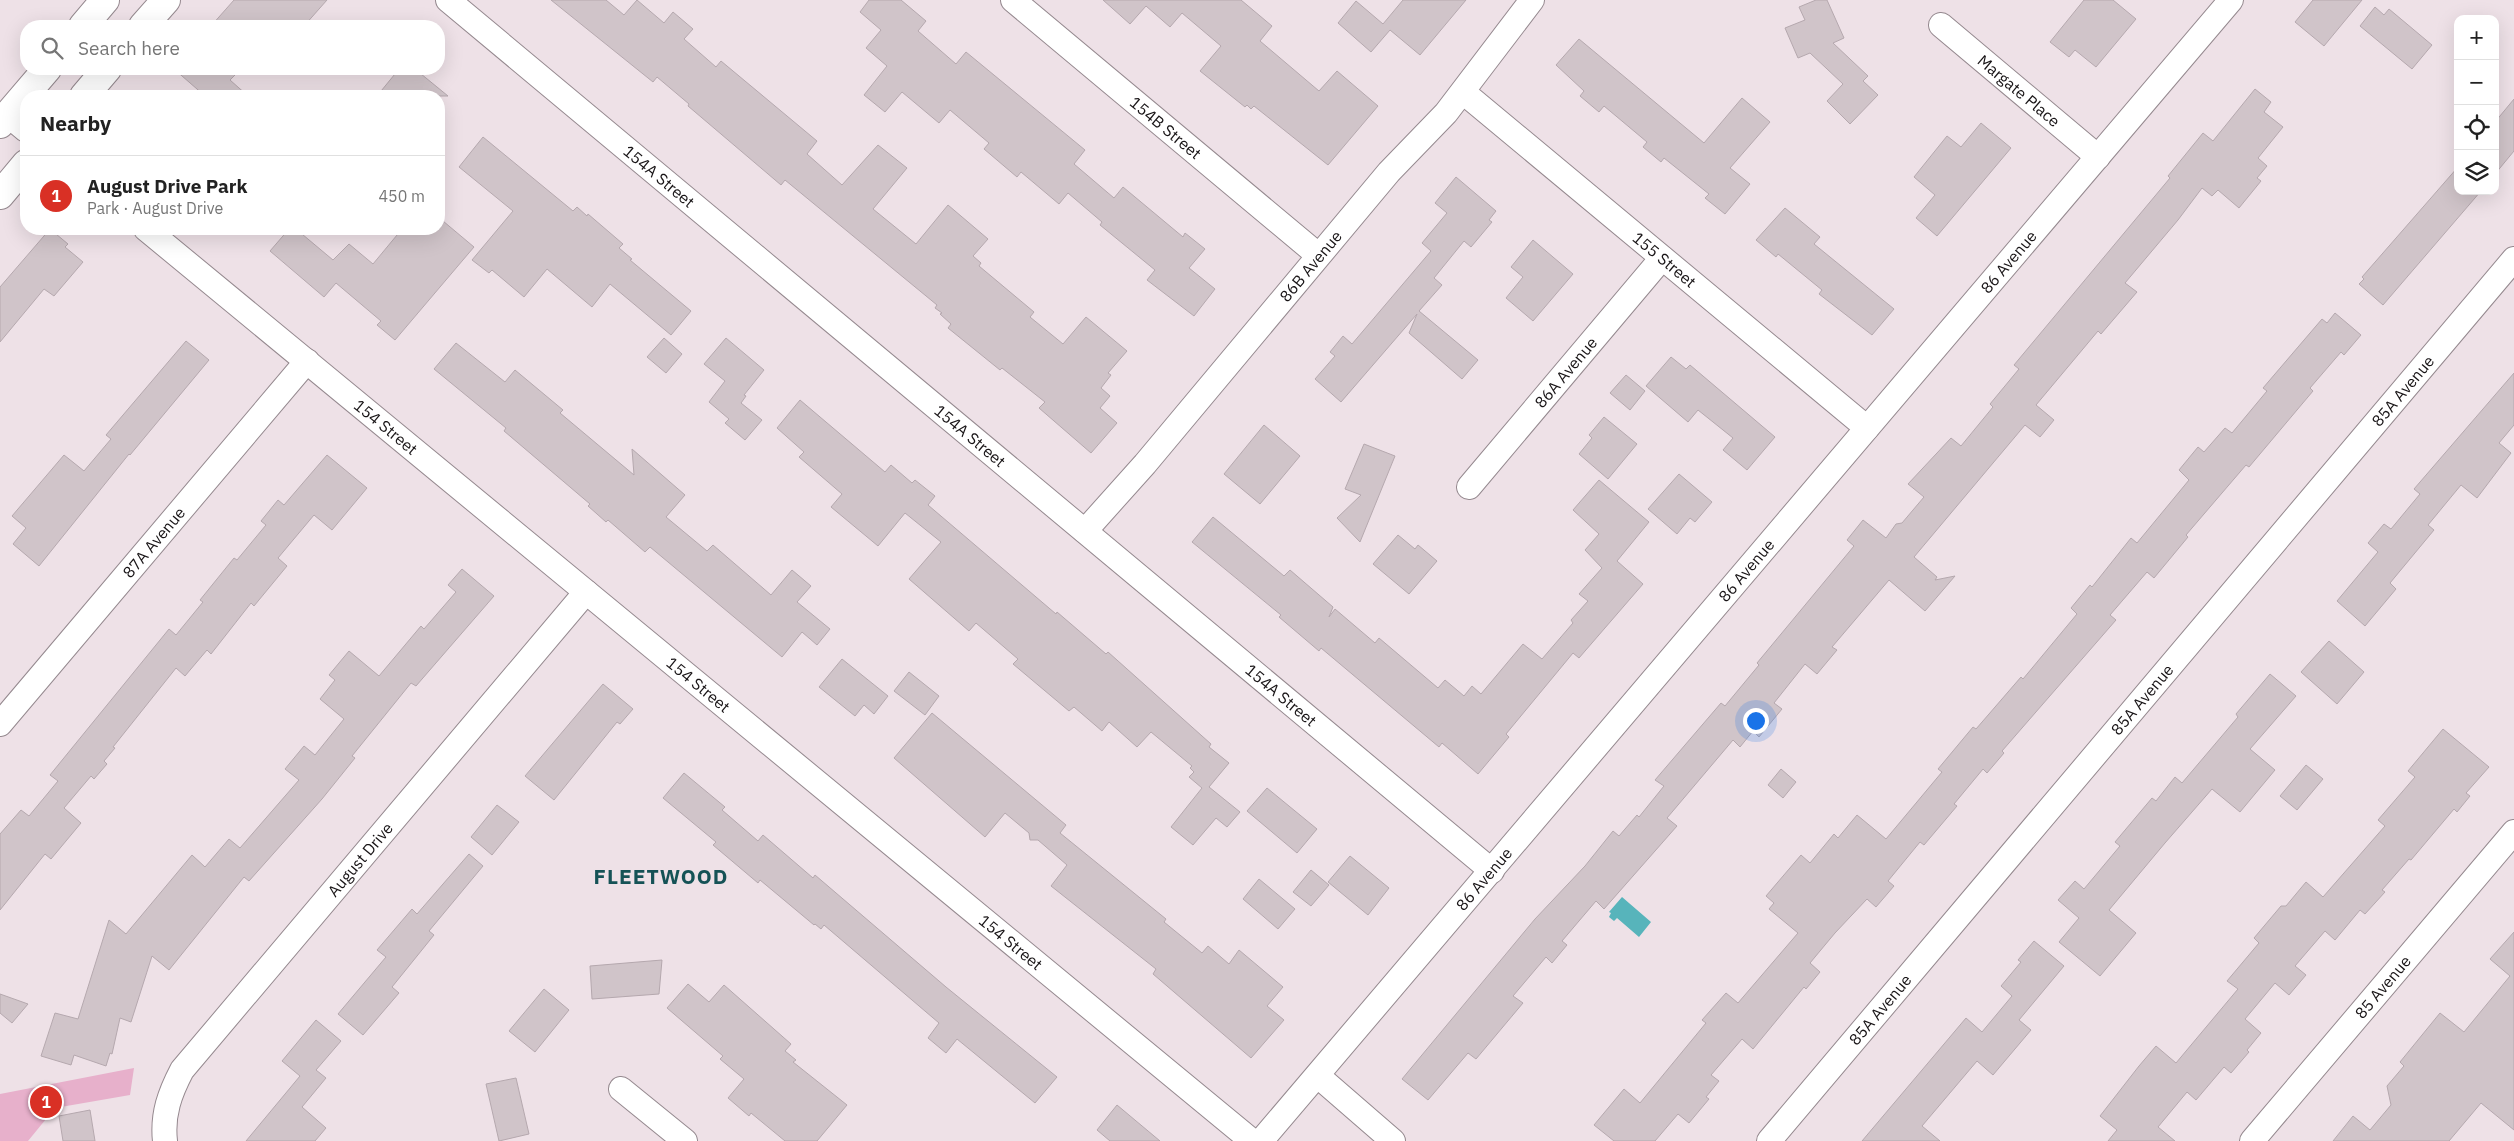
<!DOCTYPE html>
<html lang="en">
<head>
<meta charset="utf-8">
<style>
	:root { --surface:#fff; --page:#f6f6f6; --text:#222; --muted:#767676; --line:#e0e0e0; --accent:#d93025 }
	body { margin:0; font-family:"IBM Plex Sans",sans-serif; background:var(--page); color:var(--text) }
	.controls { position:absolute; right:15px; top:15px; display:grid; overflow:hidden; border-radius:10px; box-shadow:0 5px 20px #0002 }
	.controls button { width:45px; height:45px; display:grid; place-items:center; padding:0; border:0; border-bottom:1px solid var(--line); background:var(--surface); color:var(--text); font:25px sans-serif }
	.you { position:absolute; left:1755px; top:720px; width:18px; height:18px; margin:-12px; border:4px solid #fff; border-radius:50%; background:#1a73e8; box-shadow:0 0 0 8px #1a73e833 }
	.badge { display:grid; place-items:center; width:32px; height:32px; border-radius:50%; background:var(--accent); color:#fff; font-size:16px; font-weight:700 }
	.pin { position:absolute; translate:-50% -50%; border:2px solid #fff; box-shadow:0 1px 5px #0006 }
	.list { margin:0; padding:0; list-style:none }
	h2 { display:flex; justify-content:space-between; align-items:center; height:65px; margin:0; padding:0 20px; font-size:21px }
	h2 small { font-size:16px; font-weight:400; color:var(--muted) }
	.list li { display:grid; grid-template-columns:32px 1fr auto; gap:15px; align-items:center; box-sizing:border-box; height:80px; padding:0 20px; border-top:1px solid var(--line) }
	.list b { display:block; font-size:19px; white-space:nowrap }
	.list p { margin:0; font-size:16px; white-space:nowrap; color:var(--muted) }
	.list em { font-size:16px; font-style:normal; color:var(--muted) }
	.icon { flex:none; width:28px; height:28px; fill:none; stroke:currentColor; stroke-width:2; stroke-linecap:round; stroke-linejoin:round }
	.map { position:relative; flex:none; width:2514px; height:1141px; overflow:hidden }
	.search { position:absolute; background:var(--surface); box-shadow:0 5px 20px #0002; left:20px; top:20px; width:425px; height:55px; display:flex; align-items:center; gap:12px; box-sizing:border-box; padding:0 18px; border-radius:20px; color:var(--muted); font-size:19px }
	.panel { position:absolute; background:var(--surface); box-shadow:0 5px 20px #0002; left:20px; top:90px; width:425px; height:145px; border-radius:20px }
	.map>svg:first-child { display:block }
</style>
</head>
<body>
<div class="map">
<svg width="2514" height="1141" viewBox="0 0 2514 1141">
	<rect width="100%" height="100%" fill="#eee1e7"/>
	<path fill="#e7b0cb" d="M134,1068l-4,27 -75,13 -27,33h-28v-47z"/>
	<path fill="#57b4bb" d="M1622,897l29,25 -12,15 -22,-19 -3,3 -5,-4 2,-4 -2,-1z"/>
	<path fill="#d0c4c9" stroke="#b5a8ae" d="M234,0h93l-23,26h-93z
		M551,0h55l18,15 13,-15 27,23 9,-11 20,17 -9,10 32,28 5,-6 96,80 -10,13 35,31 36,-40 29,23 -34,41 43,35 32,-39 40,34 -15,17 8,7 -2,3 55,46 -4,5 33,27 23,-27 41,34 -19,22 3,2 -10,13 9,8 -10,12 17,15 -26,30 -52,-45 6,-6 -43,-34 -2,2 -52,-42 3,-4 -11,-10 2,-1 -7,-5 2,-3 -152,-125 -4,5 -93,-79 1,-2 -32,-27 -4,5z
		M869,0h32l25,21 -8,10 38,33 10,-12 119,98 -11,14 40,34 9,-11 60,50 2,-4 20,16 -16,19 26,21 -21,27 -47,-36 8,-10 -55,-45 2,-3 -34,-29 -9,11 -38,-32 -4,5 -33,-28 5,-6 -39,-33 -11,13 -37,-31 -17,20 -21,-17 23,-29 -21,-18 15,-18 -21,-18z
		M1103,0h138l31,26 -12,15 59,50 18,-20 41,35 -50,59 -74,-59 -3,3 -4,-4 -2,2 -45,-36 21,-25 -39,-33 -12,14 -24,-21 -16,18z
		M1403,0h63l-46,55 -30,-25 -19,22 -33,-29 18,-22 27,23z
		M1816,0h11l17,38 -11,5 35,33 -5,5 15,14 -28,29 -23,-23 16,-17 -33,-31 -12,5 -13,-30 20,-8 -6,-13z
		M2084,0h29l23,19 -40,48 -21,-17 -6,7 -19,-15z
		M2313,0h49l-38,46 -29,-24z
		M2375,7l9,8 5,-6 43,36 -20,24 -52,-43z
		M1579,39l125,104 38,-45 28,24 -40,46 20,16 -25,30 -20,-16 4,-4 -45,-36 -3,4 -18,-15 4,-5 -43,-36 -5,6 -19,-16 4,-5 -28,-26z
		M174,69h67l-11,11 18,16h-43z
		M399,69h16l33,27h-71z
		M2255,89l16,13 -7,10 19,15 -25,31 9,8 -10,12 4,3 -22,27 -21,-18 -6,6 -10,-8 -24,32 -53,63 12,9 -36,42 -3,-3 -62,74 18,15 -14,17 -15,-12 -111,132 23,20 -2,3 20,-4 -30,35 -36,-31 -57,67 5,3 -20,24 -12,-10 -31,39 8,6 -23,28 -6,-6 -13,16 -7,-7 -66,78 10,8 -73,83 -8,-8 -34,40 5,4 -15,18 -6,-6 -33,39 10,7 -47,56 -8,-6 -40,47 -26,-21 133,-160 50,-53 28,-35 6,5 18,-21 2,2 25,-31 -9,-6 66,-77 4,3 34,-41 -2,-2 97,-117 -7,-6 16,-20 23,18 10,-14 6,-1 22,-26 -16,-13 43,-46 10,8 32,-39 -3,-3 29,-35 -5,-4 156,-187 -2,-2 35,-43 10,8z
		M2514,99v52l-19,23v-52z
		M1981,123l30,25 -74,88 -21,-18 19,-23 -21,-18 33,-41 14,11z
		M483,137l90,74 4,-4 10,9 1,-2 35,30 -4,4 13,11 -2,1 61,51 -20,24 -61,-51 -18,23 -45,-38 -23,28 -32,-27 -3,3 -17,-13 41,-49 -54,-44z
		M2458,167v24h23l-98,114 -24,-21 5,-5 -2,-2z
		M1456,177l40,34 -7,9 3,2 -21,25 -7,-6 -30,37 8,7 -23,26 59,49 -16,19 -53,-46 8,-19 -76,88 -26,-23 20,-23 -5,-4 13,-16 9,8 79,-93 -9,-8 25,-30 -12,-10z
		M1785,208l35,29 -6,7 80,65 -22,26 -53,-41 3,-4 -44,-36 -2,3 -20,-17z
		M443,221l31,26 -79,93 -18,-15 4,-4 -45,-38 -12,14 -54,-46 19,-22h7l37,31 16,-16 24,20 29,-35h37z
		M50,229l18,15 -3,3 18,15 -29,34 -10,-7 -44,53v-55z
		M1533,240l40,34 -40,47 -27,-23 17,-21 -12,-10z
		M2335,313l26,22 -17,20 -3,-3 -31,36 3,3 -64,76 -3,-2 -60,70 2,2 -34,41 -7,-6 -37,43 6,5 -114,131 2,2 -17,20 -4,-4 -29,35 3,2 -33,39 -4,-3 -32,39 6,5 -18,21 -9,-8 -32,34 -25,30 10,9 -14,17 -2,-2 -51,62 -11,-10 -31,36 8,6 -13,16 3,2 -20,24 -11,-9 -23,27h-41l-20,-16 30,-36 16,14 66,-80 -4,-3 24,-27 12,10 60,-70 -29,-24 5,-6 -8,-7 35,-41 9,8 24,-29 4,4 19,-23 29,24 56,-67 -4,-3 35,-42 3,2 45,-52 2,2 54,-65 -6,-6 19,-23 2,2 39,-49 6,5 52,-63 -10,-10 19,-23 6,5 21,-24 7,5 35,-42 -4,-3 59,-69 5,4z
		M664,338l18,16 -16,19 -19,-16z
		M726,338l38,32 -20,25 2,1 -5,7 21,17 -17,20 -20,-17 4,-4 -20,-17 16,-21 -21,-17z
		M186,341l23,19 -79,95 -1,-1 -90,112 -26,-22 13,-16 -14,-12 52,-61 20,16 27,-32 -5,-4z
		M456,343l49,39 10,-12 48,40 -3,3 74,62 -2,-26 53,46 -19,22 41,34 6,-6 58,50 21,-25 19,16 -14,16 33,27 -13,16 -15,-13 -20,25 -132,-110 -5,5 -37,-32 -2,2 -18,-16 2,-2 -86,-73 2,-3 -72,-59z
		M1671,357l15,12 4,-4 85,72 -28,33 -24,-20 10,-12 -35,-28 -10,12 -42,-36z
		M2514,373v52l-15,18 12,10 -34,45 -16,-13 -33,40 6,5 -44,53 6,6 -31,37 -28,-25 41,-49 -10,-9 16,-19 7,5 29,-35 -6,-5z
		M1626,375l19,16 -15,19 -20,-17z
		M800,400l85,72 6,-7 21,18 3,-3 20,16 -7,9 128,109 1,-2 49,42 2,-2 103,92 -2,3 20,16 -20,24 31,25 -13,15 -11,-9 -23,27 -22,-18 31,-39 -13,-11 5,-5 -4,-4 2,-2 -41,-34 -14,15 -28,-25 -7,9 -28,-24 -5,4 -56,-47 5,-5 -42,-36 -7,8 -60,-52 32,-37 -36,-29 -27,33 -47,-39 11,-13 -43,-37 5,-5 -27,-24z
		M1604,417l33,27 -29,35 -29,-25 13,-16 -3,-3z
		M1264,425l36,31 -40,48 -36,-30z
		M1364,444l31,12 -35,86 -23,-24 24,-23 -16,-6z
		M327,455l40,33 -35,42 -18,-15 -36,43 9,8 -33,40 -3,-3 -40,51 -4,-4 -22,26 -9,-8 -63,79 2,1 -11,13 3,3 -13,15 -3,-3 -27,32 17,15 -30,36 -6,-5 -45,56v-76l21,-24 8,6 29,-35 -8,-6 119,-146 7,6 27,-33 -3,-2 34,-42 3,2 29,-35 -5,-4 17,-21 6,5z
		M1679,474l33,28 -17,20 -5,-4 -13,16 -29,-25z
		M1599,480l50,42 -32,39 26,23 -64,74 -6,-5 -67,81 3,3 -31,37 -36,-31 -3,4 -118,-99 -2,3 -40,-34 2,-2 -89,-73 21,-25 71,59 6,-6 43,37 -4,10 6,-8 40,34 4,-5 59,50 7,-8 19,16 8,-10 9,8 42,-50 19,15 31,-36 -2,-3 17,-19 -9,-7 23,-26 -17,-18 14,-16 -26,-24z
		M1398,535l17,14 3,-4 19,16 -28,33 -36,-30z
		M462,569l32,27 -78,90 -5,-3 -59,73 3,2 -33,41 -73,82 -5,-4 -75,93 -17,-14 -21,66 -11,-4 -8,36 -2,-1 -4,13 -32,-11 -3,10 -30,-9 14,-43 23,6 31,-99 17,14 66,-79 13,12 24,-28 11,9 59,-68 -14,-11 19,-23 11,9 29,-36 -24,-20 15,-19 -6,-5 20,-24 30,25 42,-50 3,3 32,-37 -8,-7z
		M2329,641l35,31 -27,32 -36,-32z
		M842,659l46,37 -14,18 -10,-9 -9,11 -36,-29z
		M909,672l30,24 -14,19 -31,-24z
		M2270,674l26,22 -46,53 25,21 -35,42 -28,-23 -47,54 -56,67 27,23 -36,43 -41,-34 20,-24 -21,-18 17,-19 9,8 36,-43 -5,-4 37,-44 4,3 19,-24 7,6 56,-66 -2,-3z
		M603,684l30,25 -13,15 -3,-2 -63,78 -29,-24z
		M932,713l134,112 -6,8 106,86 -2,3 38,31 6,-7 21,18 10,-14 44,37 -16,19 17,14 -33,38 -98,-84 3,-5 -105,-83 16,-21 -29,-25h-8l-1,-7 -24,-20 -20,24 -91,-79z
		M2443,729l46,38 -23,26 4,3 -13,16 -3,-3 -43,51 -2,-1 -27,31 3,2 -20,22 -5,-4 -25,30 -10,-9 -30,35 11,9 -17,20 -14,-12 -30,36 16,14 -14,17 2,2 -18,21 -7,-6 -28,33 -9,-8 -29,35 17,14h-67l9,-11 -17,-14 39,-50 17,-20 20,17 62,-74 -11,-8 32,-38 -5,-5 27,-32h5l20,-24 17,15 62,-71 -7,-6 37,-43 -7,-6z
		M2306,765l17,14 -26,31 -17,-14z
		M1781,769l15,13 -13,16 -15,-13z
		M684,773l41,34 -3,3 36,31 5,-6 50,43 2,-3 131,112 111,90 -22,26 -78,-64 -11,14 -18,-15 11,-15 -115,-98 -3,4 -6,-5 -1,1 -54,-45 -2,3 -45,-38 3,-3 -53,-44z
		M1267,788l50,41 -20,24 -50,-42z
		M497,805l22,17 -27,33 -21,-18z
		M469,854l14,12 -54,65 5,4 -42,52 7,6 -36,42 -25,-21 48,-57 -9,-7 35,-41 5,5z
		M1350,856l39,32 -21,27 -40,-33z
		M1311,870l18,15 -18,21 -18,-14z
		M1259,879l36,30 -17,20 -35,-30z
		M2514,932v198l-33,-27 -32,38h-116l20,-25 17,14 21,-25 -4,-19 17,-20 -4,-4 40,-49 24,19 46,-56 -20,-17z
		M2034,941l30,25 -45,54 12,10 -38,45 -16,-14 -55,65 18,15h-78l104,-123 16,14 30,-36 -11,-10 20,-24 -3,-2z
		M662,960l-3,34 -67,5 -2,-33z
		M688,984l21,18 15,-17 67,59 -6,7 11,9 -3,2 54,43 -30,36h-32l-34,-28 -2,3 -21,-18 16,-19 -24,-20 3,-3 -56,-48z
		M544,989l25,21 -34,42 -26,-21z
		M0,994l28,10 -16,19 -12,-10z
		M316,1020l25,21 -25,29 10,8 -24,29 24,21 -11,13h-69l54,-65 -18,-15z
		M516,1078l13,56 -30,7 -13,-57z
		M1117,1105l43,36h-50l-13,-11z
		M90,1110l5,31h-32l-4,-25z"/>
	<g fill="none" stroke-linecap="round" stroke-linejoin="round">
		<g stroke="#95898f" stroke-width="26">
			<g id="minor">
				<path id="s1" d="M448,0l1044,871"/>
				<path id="s2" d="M1013,0l305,255"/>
				<path id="s3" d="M1941,25l157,132"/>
				<path id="s4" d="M1463,92l404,336"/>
				<path d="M8,115l18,15"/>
				<path id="s5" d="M146,229l1106,912"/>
				<path id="s6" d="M1469,487l193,-229"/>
				<path id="s7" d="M1085,531l60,-67 244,-292 57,-59 86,-113"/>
				<path id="s8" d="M0,724l307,-363"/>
				<path d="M1318,1076l75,65"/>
				<path d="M621,1089l64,52"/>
				<path id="s9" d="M165,1141c-3,-27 5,-48 17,-71l404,-478"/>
				<path id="s10" d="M1261,1141l970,-1141"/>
				<path id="s11" d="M1769,1141l745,-882"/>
				<path id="s12" d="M2252,1141l262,-309"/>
			</g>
		</g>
		<g stroke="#95898f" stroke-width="30">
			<path id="secondary" d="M83,26l22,-26
				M143,26l23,-26
				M84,96l23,-27
				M0,124l47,-55
				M0,195l26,-31"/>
		</g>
		<use href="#minor" stroke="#fff" stroke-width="24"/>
		<use href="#secondary" stroke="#fff" stroke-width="28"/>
	</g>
	<g text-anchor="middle" stroke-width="4.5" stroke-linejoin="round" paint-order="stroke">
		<g font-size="16" fill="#181416" stroke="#eee1e7">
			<text dy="6" stroke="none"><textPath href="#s3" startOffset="102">Margate Place</textPath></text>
			<text dy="6" stroke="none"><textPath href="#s2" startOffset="199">154B Street</textPath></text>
			<text dy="6" stroke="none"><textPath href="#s1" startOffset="275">154A Street</textPath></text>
			<text dy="6" stroke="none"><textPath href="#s4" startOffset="262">155 Street</textPath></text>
			<text dy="6" stroke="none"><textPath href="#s10" startOffset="1154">86 Avenue</textPath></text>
			<text dy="6" stroke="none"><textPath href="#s7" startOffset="348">86B Avenue</textPath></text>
			<text dy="6" stroke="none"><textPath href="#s6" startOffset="150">86A Avenue</textPath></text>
			<text dy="6" stroke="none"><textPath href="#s11" startOffset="982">85A Avenue</textPath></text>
			<text dy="6" stroke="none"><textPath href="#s5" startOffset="311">154 Street</textPath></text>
			<text dy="6" stroke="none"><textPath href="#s1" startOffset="680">154A Street</textPath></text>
			<text dy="6" stroke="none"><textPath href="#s8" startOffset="238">87A Avenue</textPath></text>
			<text dy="6" stroke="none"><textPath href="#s10" startOffset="749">86 Avenue</textPath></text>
			<text dy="6" stroke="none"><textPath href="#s5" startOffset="716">154 Street</textPath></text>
			<text dy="6" stroke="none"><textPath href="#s1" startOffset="1085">154A Street</textPath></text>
			<text dy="6" stroke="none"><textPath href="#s11" startOffset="578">85A Avenue</textPath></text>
			<text dy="6" stroke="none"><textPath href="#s9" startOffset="350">August Drive</textPath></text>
			<text dy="6" stroke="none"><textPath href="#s10" startOffset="344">86 Avenue</textPath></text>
			<text dy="6" stroke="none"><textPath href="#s5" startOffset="1121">154 Street</textPath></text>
			<text dy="6" stroke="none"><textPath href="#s12" startOffset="202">85 Avenue</textPath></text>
			<text dy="6" stroke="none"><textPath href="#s11" startOffset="172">85A Avenue</textPath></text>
		</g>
		<g font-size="21" font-weight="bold" letter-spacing="1" fill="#155256" stroke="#eee1e7">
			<text x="661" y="884">FLEETWOOD</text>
		</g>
	</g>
</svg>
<div class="controls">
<button>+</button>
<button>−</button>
<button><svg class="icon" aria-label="locate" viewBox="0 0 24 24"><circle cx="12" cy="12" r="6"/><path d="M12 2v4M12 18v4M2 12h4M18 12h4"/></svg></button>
<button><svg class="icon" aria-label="layers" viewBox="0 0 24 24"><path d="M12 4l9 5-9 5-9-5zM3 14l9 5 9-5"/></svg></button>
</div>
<div class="you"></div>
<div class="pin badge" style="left:46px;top:1102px">1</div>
<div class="search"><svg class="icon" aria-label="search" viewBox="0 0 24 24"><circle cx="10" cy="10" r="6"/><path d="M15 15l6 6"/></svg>Search here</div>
<section class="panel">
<h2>Nearby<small></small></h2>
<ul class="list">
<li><span class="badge">1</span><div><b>August Drive Park</b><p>Park · August Drive</p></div><em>450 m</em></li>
</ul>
</section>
</div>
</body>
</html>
